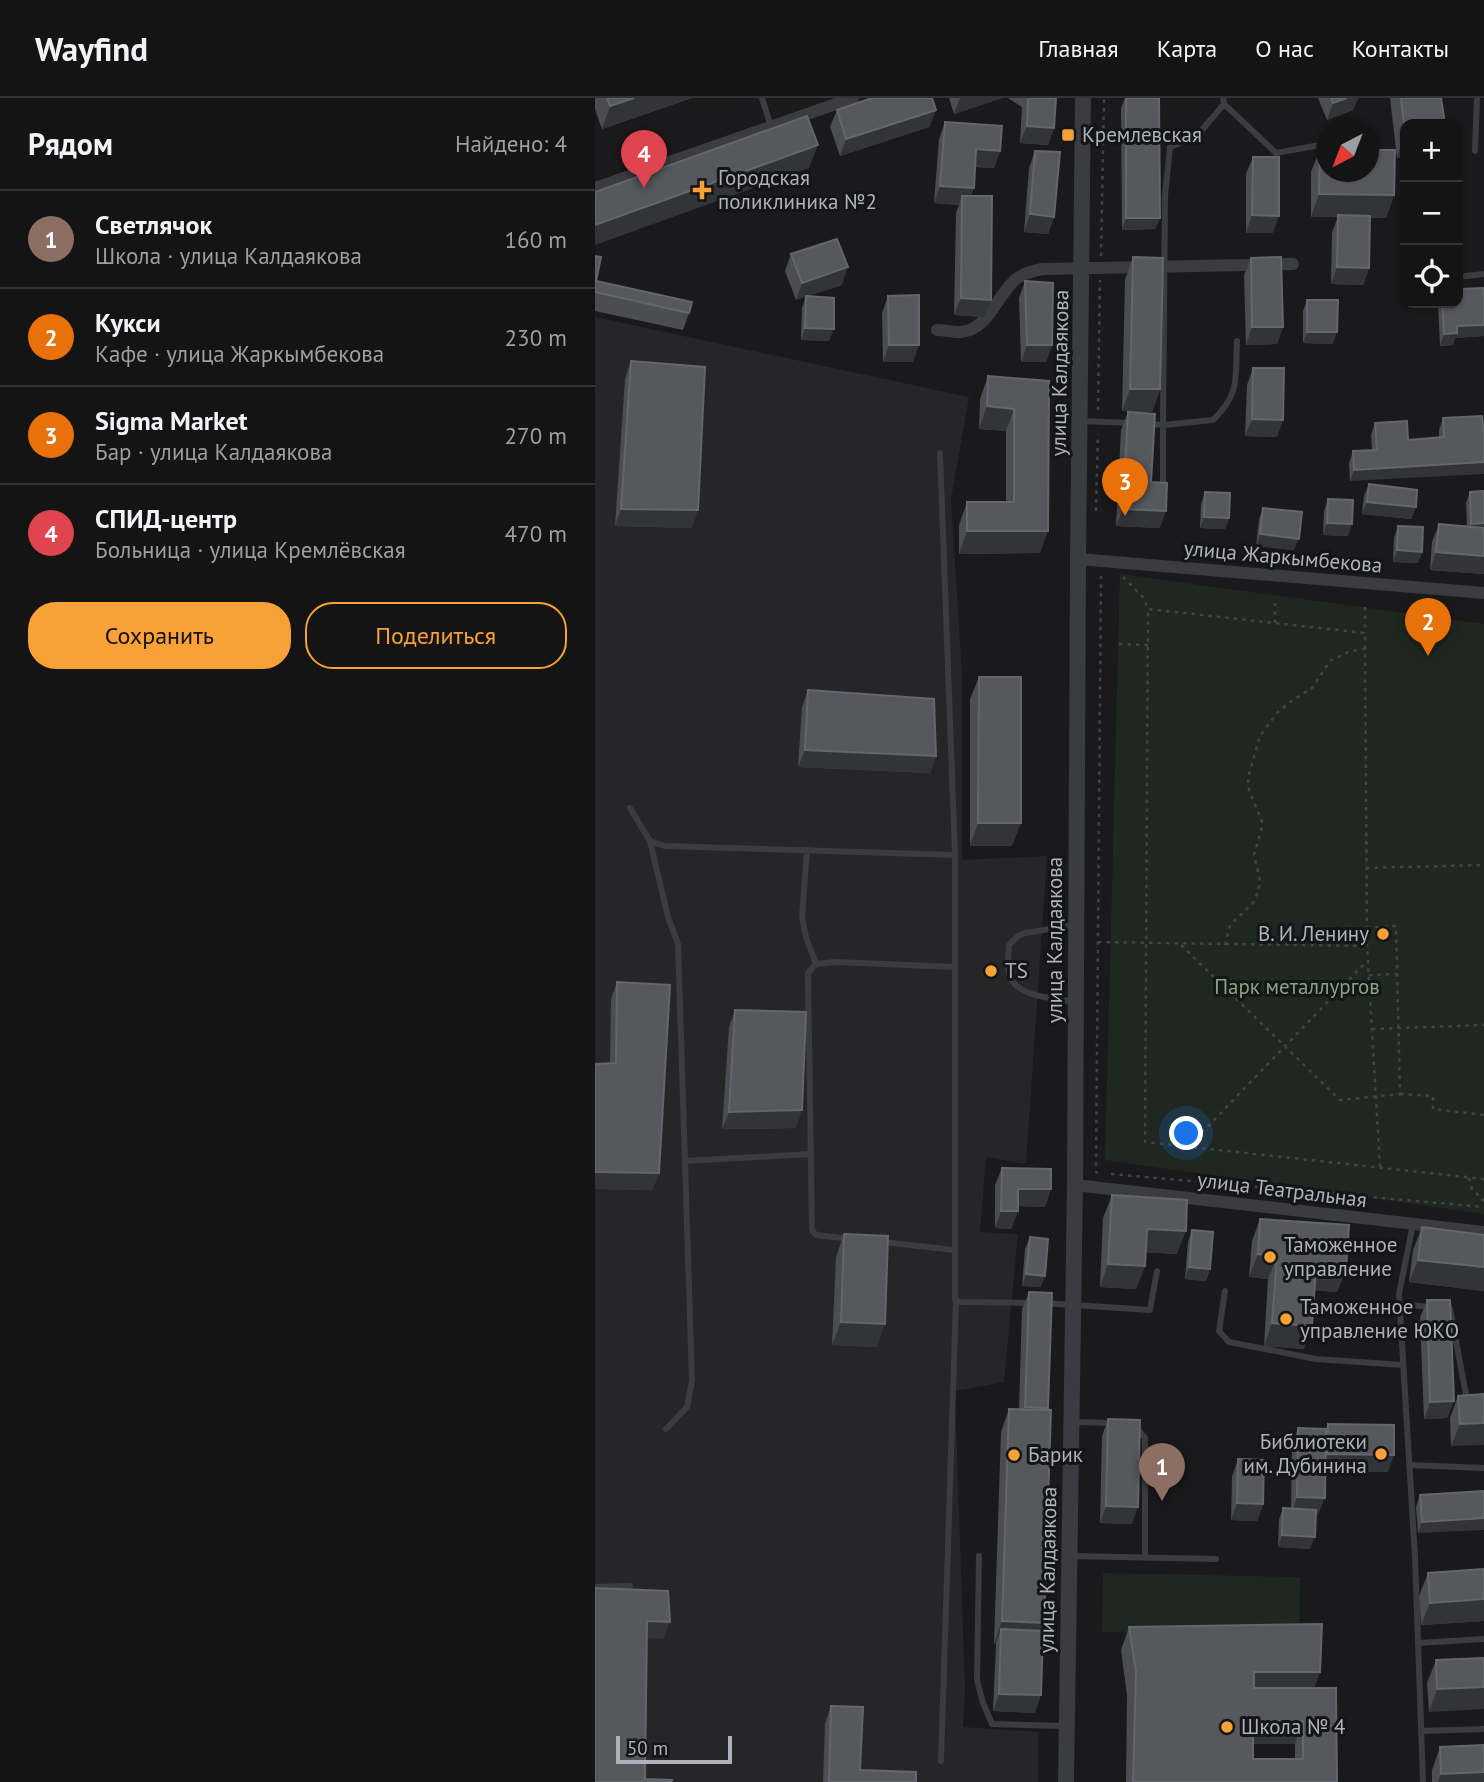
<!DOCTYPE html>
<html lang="ru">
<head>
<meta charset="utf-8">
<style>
	:root { --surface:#141415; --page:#1d1d1e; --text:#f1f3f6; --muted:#9d9ea0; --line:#333334; --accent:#f8a136 }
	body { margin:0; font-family:"PT Sans",sans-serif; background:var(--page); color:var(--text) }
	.controls { position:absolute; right:21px; top:21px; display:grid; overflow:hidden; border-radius:14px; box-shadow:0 2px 5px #0004 }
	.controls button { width:63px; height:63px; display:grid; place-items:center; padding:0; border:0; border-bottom:2px solid var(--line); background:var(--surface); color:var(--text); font:35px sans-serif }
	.compass { position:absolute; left:721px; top:21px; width:63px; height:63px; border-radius:50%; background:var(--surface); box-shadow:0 2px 5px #0004; rotate:222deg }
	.scale { position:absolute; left:21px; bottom:18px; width:116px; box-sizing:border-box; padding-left:7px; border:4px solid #acb3bc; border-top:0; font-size:19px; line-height:24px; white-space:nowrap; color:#acb3bc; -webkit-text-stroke:5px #151517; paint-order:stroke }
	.you { position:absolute; left:592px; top:1036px; width:24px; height:24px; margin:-18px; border:5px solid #fff; border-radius:50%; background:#1a73e8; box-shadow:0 0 0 10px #1a73e833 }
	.badge { display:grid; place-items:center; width:46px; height:46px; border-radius:50%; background:var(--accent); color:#fff; font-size:23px; font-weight:700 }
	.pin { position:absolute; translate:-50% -58px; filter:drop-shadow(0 2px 4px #0008) }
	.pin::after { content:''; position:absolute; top:37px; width:24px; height:21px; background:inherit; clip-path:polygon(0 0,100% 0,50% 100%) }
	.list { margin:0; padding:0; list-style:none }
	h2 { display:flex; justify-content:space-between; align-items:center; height:91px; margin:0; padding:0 28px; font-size:30px }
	h2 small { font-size:23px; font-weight:400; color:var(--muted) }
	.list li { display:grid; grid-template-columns:46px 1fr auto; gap:21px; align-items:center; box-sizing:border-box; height:98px; padding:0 28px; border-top:2px solid var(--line) }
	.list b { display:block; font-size:26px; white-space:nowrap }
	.list p { margin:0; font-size:23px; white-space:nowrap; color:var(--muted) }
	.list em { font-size:23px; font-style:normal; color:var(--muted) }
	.actions { display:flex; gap:14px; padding:21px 28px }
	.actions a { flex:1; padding:16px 0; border:2px solid var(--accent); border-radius:28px; text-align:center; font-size:24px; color:var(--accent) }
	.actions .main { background:var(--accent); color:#111 }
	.icon { flex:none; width:38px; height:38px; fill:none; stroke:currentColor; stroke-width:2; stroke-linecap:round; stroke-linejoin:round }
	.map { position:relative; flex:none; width:889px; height:1684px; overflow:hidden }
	header { display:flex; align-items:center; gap:42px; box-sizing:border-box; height:98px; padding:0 35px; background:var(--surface); border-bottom:2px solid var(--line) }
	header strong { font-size:33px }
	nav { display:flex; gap:38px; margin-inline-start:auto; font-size:24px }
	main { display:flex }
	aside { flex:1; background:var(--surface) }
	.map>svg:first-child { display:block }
</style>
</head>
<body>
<header>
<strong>Wayfind</strong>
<nav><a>Главная</a><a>Карта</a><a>О нас</a><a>Контакты</a></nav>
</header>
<main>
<aside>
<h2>Рядом<small>Найдено: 4</small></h2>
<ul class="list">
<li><span class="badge" style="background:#8d6e63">1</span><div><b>Светлячок</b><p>Школа · улица Калдаякова</p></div><em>160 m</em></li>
<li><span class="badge" style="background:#e8710a">2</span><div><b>Кукси</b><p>Кафе · улица Жаркымбекова</p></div><em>230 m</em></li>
<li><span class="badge" style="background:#e8710a">3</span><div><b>Sigma Market</b><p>Бар · улица Калдаякова</p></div><em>270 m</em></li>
<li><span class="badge" style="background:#e0444e">4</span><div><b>СПИД-центр</b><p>Больница · улица Кремлёвская</p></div><em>470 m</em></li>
</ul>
<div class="actions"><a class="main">Сохранить</a><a>Поделиться</a></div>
</aside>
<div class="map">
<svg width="889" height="1684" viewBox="0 0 889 1684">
	<rect width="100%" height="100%" fill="#1a1a1c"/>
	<path fill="#262629" d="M0,219l374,80 -18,102 11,174v187l85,-4 -21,308 -40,-7 -6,75 38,2 -14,148 -49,9 10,297 -2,39 75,5v50h-443z"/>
	<path fill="#1f2820" d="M525,476l364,50v590l-379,-54z
		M508,1475l197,4 -1,59 -197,-4z"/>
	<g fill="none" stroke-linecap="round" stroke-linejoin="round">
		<path stroke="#404448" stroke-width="2.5" stroke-dasharray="3.5 5" stroke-linecap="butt" d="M506,158l3,-158
			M503,312l2,-130
			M501,413l2,-77
			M528,479l20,20 5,12
			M770,509v26
			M680,525v-20
			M524,546l29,1
			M771,770l118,-3
			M503,844l269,4
			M586,847l159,155 60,-6 -4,-168 -30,2
			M630,847l5,-20 23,-22 5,-11 2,-12 -6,-25 9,-31 -14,-34 -1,-12 12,-42 17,-23 13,-11 22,-14 18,-27 18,-9 18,-4
			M774,877l28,-1
			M777,931l112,-4
			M805,996l33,2v13l51,6
			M595,1047l177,-184
			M785,1069l-13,-221 -2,-313 -217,-24 -3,533 339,37
			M503,1075l-2,-1 5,-597
			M516,1076l373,33
			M874,1080l3,11 12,12"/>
		<path stroke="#3b3c41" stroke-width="6" d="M167,0l9,29
			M628,0l1,6 -28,33 -26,10 -5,49 -2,229 50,-5c28,-27 22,-42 24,-79
			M629,6l52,49 44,-8
			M880,53l2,-53
			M863,179l26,-3
			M487,323l49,2
			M554,326l14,1v65
			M345,355l15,402v444l4,3 74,1
			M35,710l20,33 15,5 290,9
			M55,743l18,76 10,27 14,437 -5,26 -21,22
			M212,752l-5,67 4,20 10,27
			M479,904c-18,-4 -53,-4 -63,-23 -5,-9 -2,-24 -2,-34l9,-9 7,-3 50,-8
			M90,1063l126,-7
			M818,1126l-14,70 16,263 8,225
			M256,1141l-35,-4 -4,-5 -4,-257 8,-9 19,-2 120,5
			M288,1144l71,8
			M630,1193l-6,40 10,11 87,17 87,6
			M449,1205l106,7 7,-39
			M804,1206l33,3
			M855,1211l17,91
			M479,1324l38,1
			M540,1328l10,12v120
			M814,1367l75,3
			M384,1458l-2,124 6,23 9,21 73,2
			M476,1458l145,3
			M0,1489l35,-1
			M823,1545l66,-4
			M826,1633l63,-2
			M346,1663l15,-461"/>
		<path stroke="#3b3c41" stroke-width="12" d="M0,90l258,-90
			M342,232c7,0 15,2 23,2 28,-1 37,-37 56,-53 8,-6 16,-8 26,-10l251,-5
			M483,461l406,34
			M480,1087l409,47"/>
		<path stroke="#3b3c41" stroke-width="16" d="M471,1684l9,-597 3,-626 5,-461"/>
	</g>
	<path fill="#4b4d51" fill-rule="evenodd" d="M0,0h97l-90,31 -7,-20z
		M354,0h53l-48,16z
		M413,0h48l-2,30 -6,17 -28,-2 2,-36z
		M530,0l35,120 -5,11 -33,1 -1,-122z
		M723,0h40l-5,12 -26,10z
		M795,0h51l-36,26v33l-8,1z
		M242,12h99l-7,17 -89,29 -10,-29z
		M350,24l55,29 -6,17 -19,-1 -4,29 20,104 -6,17 -31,-2 2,-102 3,-8 -25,-2 5,-64z
		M725,51l74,46 -8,23h-16l-1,50 -6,17 -32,-1 1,-52 6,-15h-27v-45z
		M440,53l19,66 -6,17 -24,-2 5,-64z
		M658,59l20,76h-27v-59z
		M196,156l51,31 -35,11 22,45 -28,-1 1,-32 4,-12 -10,4 -11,-29z
		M0,158l1,25 93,32 -6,17 -88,-19z
		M538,159l27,132 -8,23 -30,-1 3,-131z
		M656,160l32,69 -6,17 -31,1 -2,-70z
		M430,183l27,64 -6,17h-25l-2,-64z
		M889,190v48l-29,2 -2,7 -13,1 -2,-43h20v-14z
		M293,198l25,66h-30l-1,-49z
		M712,202l26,44 -30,-1v-32z
		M36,263l61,167 -77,-2 10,-147z
		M658,270l24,69 -32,-1 2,-51z
		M393,278l61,5 -9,172 -81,1v-29l8,-23h39v-71l-27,-2 1,-30z
		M533,314l23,70 9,46 -44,-2 5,-96z
		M848,320l40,14 -133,49 -1,-18 4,-12 19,-1 -1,-15 4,-12 33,17 31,-2v-8z
		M774,386l47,23 -5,12 -49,-5 2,-18z
		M889,393v83l-54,-4 2,-28 7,-18 28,3 -1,-24 4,-11z
		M610,394l24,26 -4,11 -25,-1 1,-24z
		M733,401l20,37 -25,-1 1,-24z
		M668,410l31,42 -38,-4 3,-27z
		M803,428l24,26 -4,11 -25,-1 1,-24z
		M384,579l33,169h-42v-147z
		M213,592l128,66 -6,17 -132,-6 4,-60z
		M22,884l42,191 -7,17 -57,-1v-125l15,-1 1,-64z
		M140,912l61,118 -74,1 7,-102z
		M407,1070l49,21 -6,18 -27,-1v5l-7,18 -16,-1v-43z
		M517,1097l65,59 -32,-2v14l-9,23 -36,-2 3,-69z
		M665,1121l86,50 -9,23 -23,-2 -10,59 -40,-3 4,-67 -19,-2 3,-36z
		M827,1129l62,8v56l-75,-9 4,-32z
		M597,1132l18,39 -4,12 -21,-2 3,-37z
		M249,1136l33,113 -45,-2 4,-88z
		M435,1139l11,50 -19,-1 3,-37z
		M434,1194l19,116 -7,223 -6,82 -42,-2 3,-67h-2l7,-212 8,-23h10l3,-100z
		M832,1202l27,101 -7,17 -23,1 -4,-101z
		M889,1296l-33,52 -1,-28 8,-22z
		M513,1321l24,105 -32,-1 2,-87z
		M733,1326l60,48 -63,-1 -7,44h-2l-6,34 -32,-2 1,-27 4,-12h8l1,-63 6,-17 28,1z
		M643,1361l25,45 -6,17 -26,-1 1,-43z
		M889,1393l-66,42 -2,-26 4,-12z
		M889,1471v52l-63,4 -2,-29 9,-23z
		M534,1529l191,45 -6,16 23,94h-211l1,-87 -6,-45zM658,1646h42v15h-42z
		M889,1560l-55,54 -2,-29 9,-23z
		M236,1608l29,64 56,12h-93l2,-59z
		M845,1649l44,35h-52v-12z"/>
	<path fill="#333437" d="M39,0h58l-90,31 8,-23z
		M365,0h42l-48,16z
		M752,0h11l-5,12 -26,10 6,-17z
		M341,12l-7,17 -89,29 6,-17z
		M432,28l27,2 -6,17 -28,-2z
		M810,37v22l-8,1z
		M223,47l-9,23 -214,77v-20z
		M381,51l24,2 -6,17 -24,-2z
		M345,88l34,2 -7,18 -5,-10 -3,9 -25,-2z
		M724,96l75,1 -8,23 -75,-1z
		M435,116l24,3 -6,17 -24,-2z
		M657,117l27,1 -6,17h-27z
		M531,120h34l-5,11 -33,1z
		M253,169l-6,18 -46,15 6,-17z
		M742,169l32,1 -6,17 -32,-1z
		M366,200l30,2 -6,17 -31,-2z
		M889,227v11l-29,2 -2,7 -13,1 4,-12 13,-8z
		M657,229h31l-6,17 -31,1z
		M210,230l29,1 -5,12 -28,-1z
		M712,234h30l-4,12 -30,-1z
		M294,247h30l-6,17h-30z
		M432,247h25l-6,17h-25z
		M535,291h30l-8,23 -30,-1z
		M392,308l27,3 -8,22 -27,-2z
		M657,321l31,1 -6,17 -32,-1z
		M889,364v12l-134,7 4,-11z
		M772,404l49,5 -5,12 -49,-5z
		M26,411l77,1 -6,18 -77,-2z
		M528,411l43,2 -6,17 -44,-2z
		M609,419l25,1 -4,11 -25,-1z
		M732,425l25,1 -4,12 -25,-1z
		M889,425v12h-17l4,-11z
		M372,433h81l-8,22 -81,1z
		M665,436l39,5 -5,11 -38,-4z
		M802,452l25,2 -4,11 -25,-1z
		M841,454l48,4v18l-54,-4z
		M210,652l131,6 -6,17 -132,-6z
		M383,725h43l-9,23h-42z
		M207,1012l-6,18 -74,1 7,-17z
		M0,1074l64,1 -7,17 -57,-1z
		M423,1091h33l-6,18 -33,-1z
		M406,1113h17l-7,18 -16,-1z
		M552,1131l39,2 -9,23 -39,-2z
		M663,1156l19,2 -9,23 -19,-2z
		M823,1162l66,7v24l-75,-9z
		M513,1166l37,2 -9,23 -36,-2z
		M594,1169l21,2 -4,12 -21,-2z
		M721,1169l30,2 -9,23 -30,-2z
		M431,1176l19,2 -4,11 -19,-1z
		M246,1224l44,2 -8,23 -45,-2z
		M677,1225l40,3 -8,23 -40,-3z
		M859,1303l-7,17 -23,1 6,-17z
		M430,1309l23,1 -6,17 -24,-1z
		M889,1325v22l-33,1 9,-22z
		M732,1356l67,1 -6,17 -67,-1z
		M702,1399l28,1 -7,17h-27z
		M642,1405l26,1 -6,17 -26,-1z
		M511,1408l32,1 -6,17 -32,-1z
		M889,1420v12l-66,3 4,-11z
		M687,1437l33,2 -5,12 -32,-2z
		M889,1501v22l-63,4 9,-22z
		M52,1523l23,1 -7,17 -22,-1z
		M407,1523l42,2 -8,22 -35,-16 -5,15h-2z
		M659,1574h66l-8,22 -66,1z
		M889,1589v22l-55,3 8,-23z
		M404,1596l42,1 -6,18 -42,-2z
		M658,1623h50l-8,23h-51z
		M889,1674v10h-46l3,-8z"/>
	<path fill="#56585d" stroke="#63666c" stroke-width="2" fill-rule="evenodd" d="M12,0h27l-24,8z
		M277,0h60l4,12 -90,29 -9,-29z
		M433,0h28l-2,30 -27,-2z
		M531,0h33l1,120h-34z
		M736,0h16l-14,5z
		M806,0h40l4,26h-40v9z
		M212,18l11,29 -223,80v-33z
		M350,24l57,4 -2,25 -24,-2 -2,39 -34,-2z
		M725,51h7v23h42v-22h26l-1,45 -75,-1z
		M440,53l25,1 -6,65 -24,-3z
		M658,59h26v59l-27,-1z
		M367,98h30l-1,104 -30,-2z
		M743,117l32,1 -1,52 -32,-1z
		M242,141l11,28 -46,16 -11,-29z
		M0,158l6,1 -5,24 96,21 -3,11 -94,-21z
		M538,159l30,1 -3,131h-30z
		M686,159l2,70h-31l-1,-69z
		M430,183l28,2 -1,62h-25z
		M863,186v5l26,-1v37l-27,1v7l-13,1 -2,-31h16z
		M324,197v50h-30l-1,-49z
		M211,198l28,2v31l-29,-1z
		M712,202h31l-1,32h-30z
		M36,263l74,6 -7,143 -77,-1z
		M658,270h31l-1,52 -31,-1z
		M393,278l61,5 -1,150h-81v-29h47v-93l-27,-3z
		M533,314l27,2 -4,68 16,1 -1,28 -43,-2z
		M887,318l2,16v30l-130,8 -1,-19 24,-1 -2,-27 32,-2 1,19 36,-3 -1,-19z
		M774,386l48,6 -1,17 -49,-5z
		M889,393v32l-13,1 -1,-32z
		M610,394l25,1 -1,25 -25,-1z
		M733,401l25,1 -1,24 -25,-1z
		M668,410l39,4 -3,27 -39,-5z
		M844,426l45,4v28l-48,-4z
		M803,428l25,1 -1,25 -25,-2z
		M384,579h42v146h-43z
		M213,592l126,9 2,57 -131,-6z
		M22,884l53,3 -11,188 -64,-1v-108l21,-1z
		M140,912l71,2 -4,98 -73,2z
		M407,1070l49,1v20h-33v22h-17z
		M517,1097l75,5 -1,31 -39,-2 -2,37 -37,-2z
		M665,1121l89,6 -3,44 -30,-2 -4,59 -40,-3 5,-67 -19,-2z
		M827,1129l62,8v32l-66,-7z
		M597,1132l21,2 -3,37 -21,-2z
		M249,1136l44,2 -3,88 -44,-2z
		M435,1139l18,2 -3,37 -19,-2z
		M434,1194l23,1 -4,115 -23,-1z
		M832,1202h23l4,101 -24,1z
		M889,1296v29l-24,1 -2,-28z
		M414,1311l42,1 -7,213 -42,-2z
		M513,1321l32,1 -2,87 -32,-1z
		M733,1326l66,1v30l-67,-1z
		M703,1330l28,1 -1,69 -28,-1z
		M643,1361l26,1 -1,44 -26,-1z
		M889,1393v27l-62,4 -2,-27z
		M688,1410l33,2 -1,27 -33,-2z
		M889,1471v30l-54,4 -2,-30z
		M0,1490l73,3 2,31 -23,-1 -2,158 27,1 -1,2h-76z
		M727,1526l-2,48h-66v16h82l1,94h-204l3,-110 -7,-45zM658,1623h50v38h-50z
		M406,1531l42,2 -2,64 -42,-1z
		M889,1560v29l-47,2 -1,-29z
		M236,1608l32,1 -3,63 56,2v10h-87z
		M889,1647v27l-43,2 -1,-27z"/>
	<g fill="#f8a136" stroke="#151517" stroke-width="2.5">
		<rect x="466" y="30" width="14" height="14" rx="3.5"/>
		<path d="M103.5 81.5h7v7h7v7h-7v7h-7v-7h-7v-7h7z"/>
		<circle cx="788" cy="836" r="7"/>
		<circle cx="396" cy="873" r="7"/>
		<circle cx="675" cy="1159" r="7"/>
		<circle cx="691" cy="1221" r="7"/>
		<circle cx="786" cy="1356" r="7"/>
		<circle cx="419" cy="1357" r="7"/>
		<circle cx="632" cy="1629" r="7"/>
	</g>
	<g text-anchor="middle" stroke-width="6" stroke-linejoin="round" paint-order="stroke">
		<g font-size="21" fill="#acb3bc" stroke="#151517" text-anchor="start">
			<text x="487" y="44">Кремлевская</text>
			<text x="123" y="87">Городская<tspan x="123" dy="24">поликлиника №2</tspan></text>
			<text x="774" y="843" text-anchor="end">В. И. Ленину</text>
			<text x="410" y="880">TS</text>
			<text x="689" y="1154">Таможенное<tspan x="689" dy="24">управление</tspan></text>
			<text x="705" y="1216">Таможенное<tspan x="705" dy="24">управление ЮКО</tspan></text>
			<text x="772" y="1351" text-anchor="end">Библиотеки<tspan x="772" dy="24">им. Дубинина</tspan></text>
			<text x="433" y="1364">Барик</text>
			<text x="646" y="1636">Школа № 4</text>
		</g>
		<g font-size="21" fill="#acb3bc" stroke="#151517">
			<text transform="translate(465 275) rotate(-89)" y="7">улица Калдаякова</text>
			<text transform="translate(688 459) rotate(5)" y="7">улица Жаркымбекова</text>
			<text transform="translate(460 842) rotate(-90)" y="7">улица Калдаякова</text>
			<text transform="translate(687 1092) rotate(7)" y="7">улица Театральная</text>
			<text transform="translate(453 1472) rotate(-89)" y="7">улица Калдаякова</text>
		</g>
		<g font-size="21" fill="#84a782" stroke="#151517">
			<text x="702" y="896">Парк металлургов</text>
		</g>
	</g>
</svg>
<div class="controls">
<button>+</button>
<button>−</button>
<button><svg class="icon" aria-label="locate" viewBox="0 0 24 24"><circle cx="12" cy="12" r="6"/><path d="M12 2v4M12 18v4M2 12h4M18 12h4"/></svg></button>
</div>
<svg class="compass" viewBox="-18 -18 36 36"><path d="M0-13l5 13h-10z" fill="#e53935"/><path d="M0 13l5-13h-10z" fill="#9d9ea0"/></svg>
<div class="scale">50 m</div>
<div class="you"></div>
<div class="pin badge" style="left:567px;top:1403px;background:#8d6e63">1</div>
<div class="pin badge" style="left:833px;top:558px;background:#e8710a">2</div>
<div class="pin badge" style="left:530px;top:418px;background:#e8710a">3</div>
<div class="pin badge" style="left:49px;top:90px;background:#e0444e">4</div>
</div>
</main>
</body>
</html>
